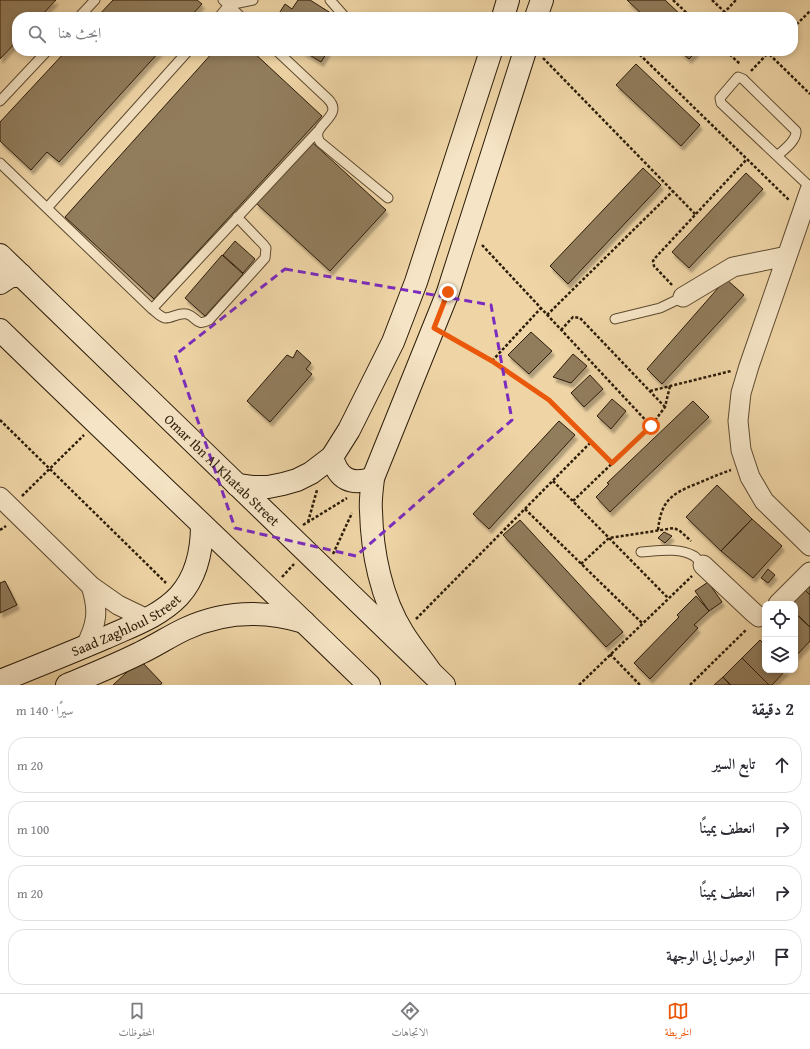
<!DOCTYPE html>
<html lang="ar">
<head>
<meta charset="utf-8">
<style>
	:root { --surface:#fff; --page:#f7f7f7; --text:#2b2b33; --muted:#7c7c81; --line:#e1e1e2; --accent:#ea580c }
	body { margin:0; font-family:"Gentium Book Plus",Amiri,serif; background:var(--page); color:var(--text); direction:rtl }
	.controls { position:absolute; right:12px; bottom:12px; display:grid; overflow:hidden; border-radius:8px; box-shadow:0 2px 6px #0003 }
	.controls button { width:36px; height:36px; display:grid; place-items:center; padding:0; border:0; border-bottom:1px solid var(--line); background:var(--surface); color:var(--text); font:20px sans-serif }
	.stop { position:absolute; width:12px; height:12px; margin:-9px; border:3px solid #ea580c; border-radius:50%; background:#fff }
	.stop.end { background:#ea580c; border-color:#fff; box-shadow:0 1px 4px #0008 }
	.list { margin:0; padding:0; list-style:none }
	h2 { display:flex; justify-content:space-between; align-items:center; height:52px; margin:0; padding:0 16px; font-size:17px }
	h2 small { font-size:13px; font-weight:400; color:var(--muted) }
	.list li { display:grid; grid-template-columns:26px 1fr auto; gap:12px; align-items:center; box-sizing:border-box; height:56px; margin:0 8px 8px; padding:0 8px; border:1px solid var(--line); border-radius:16px }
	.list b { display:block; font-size:15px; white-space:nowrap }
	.list em { font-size:13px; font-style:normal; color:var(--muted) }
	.icon { flex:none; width:22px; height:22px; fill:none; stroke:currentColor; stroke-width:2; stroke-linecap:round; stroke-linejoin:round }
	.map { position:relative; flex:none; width:810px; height:685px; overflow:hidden; direction:ltr }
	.search { position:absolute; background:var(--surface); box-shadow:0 2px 6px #0003; left:12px; right:12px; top:12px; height:44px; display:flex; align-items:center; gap:10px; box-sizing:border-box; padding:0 14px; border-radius:16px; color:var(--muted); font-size:15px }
	.sheet { height:308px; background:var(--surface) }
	nav { display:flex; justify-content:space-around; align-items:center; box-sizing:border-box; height:56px; border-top:1px solid var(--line); background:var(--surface); font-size:11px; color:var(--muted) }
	nav a { display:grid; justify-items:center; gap:2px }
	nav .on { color:var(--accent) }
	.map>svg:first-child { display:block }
</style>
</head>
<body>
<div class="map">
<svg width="810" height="685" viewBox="0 0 810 685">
	<defs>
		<filter id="shadow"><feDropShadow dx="2.5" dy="4.5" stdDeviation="1" flood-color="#0004"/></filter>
	</defs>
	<rect width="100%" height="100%" fill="#efd5a6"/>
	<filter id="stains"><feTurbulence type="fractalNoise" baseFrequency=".005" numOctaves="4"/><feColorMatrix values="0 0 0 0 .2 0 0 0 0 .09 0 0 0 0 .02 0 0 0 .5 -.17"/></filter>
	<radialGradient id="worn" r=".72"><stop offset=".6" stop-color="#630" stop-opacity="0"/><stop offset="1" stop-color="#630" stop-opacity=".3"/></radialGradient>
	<path fill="#917c5b" stroke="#2c1c09" filter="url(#shadow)" d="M0,0h56l-16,17h-23v24l-17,18z
		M113,0h84l5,4 -12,13h-93z
		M298,0h12l27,17h-56l-3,-2 7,-11 7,5z
		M627,0h38l18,17h-38z
		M66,51h94l-101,111 -12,-10 -16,18 -31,-29v-19z
		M214,51h38l70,65 -168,183 -89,-82z
		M303,51h25l-7,11z
		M680,51h17l-8,8z
		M636,64l64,61 -19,21 -65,-61z
		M312,142l74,68 -56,61 -74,-68z
		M643,168l18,17 -93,99 -18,-18z
		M746,173l17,16 -74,79 -17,-16z
		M235,241l20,18 -12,14 -20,-18z
		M222,255l21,19 -38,42 -20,-18z
		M726,279l18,16 -82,89 -15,-15z
		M531,332l21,19 -23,23 -21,-19z
		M297,350l14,13 -5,6 6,5 -42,48 -23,-21 40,-46 6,3z
		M573,354l14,12 -16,17 -18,-6z
		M590,375l13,14 -19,18 -13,-14z
		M612,399l14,12 -15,18 -14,-13z
		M693,401l16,16 -99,95 -14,-15 13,-13 -2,-1z
		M559,421l16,14 -86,94 -16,-15z
		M717,485l35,34 -31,32 -35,-34z
		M752,519l30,27 -29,32 -32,-27z
		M520,520l103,112 -17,15 -103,-112z
		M664,532l8,4 -7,7 -7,-5z
		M768,569l7,6 -7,8 -7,-5z
		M5,581l12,24 -17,8v-30z
		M708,582l14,20 -13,9 -14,-20z
		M810,585v10l-5,-5z
		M805,590l5,5v32l-15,-14v-9h-4z
		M696,596l13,15 -15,14 4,3 -48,51 -16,-16 45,-46 -2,-2z
		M795,613l15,14v14l-14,15z
		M760,640l5,5v25h21l-14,15h-3l-27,-27z
		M742,658l27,27h-38l-8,-8z
		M140,660l22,23 -2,2h-47z
		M723,677l7,8h-16z"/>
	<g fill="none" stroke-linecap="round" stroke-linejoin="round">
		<g stroke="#5d4a30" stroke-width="11">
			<path id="lane" d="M223,0l18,17
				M330,0l15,17
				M79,17l16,-17
				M219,17l10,-12 24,-5
				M277,51l51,48c18,18 -20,26 -8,43l68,56
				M0,101l47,-50
				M778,155c7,-6 19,-15 18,-24l-53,-52 -5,-2 -18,21 1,5 89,84
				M0,163l152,146c4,3 8,8 13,9 8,0 14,-6 22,-4 10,3 9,13 22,6l56,-62 1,-10 -3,-4 -26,-27
				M47,208l141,-157
				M152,309l166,-178
				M615,319l45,-11 23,-11
				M641,552c17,-1 38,-5 53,4 3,2 6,6 9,9"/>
		</g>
		<g stroke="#5d4a30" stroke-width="21">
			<path id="street" d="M810,190l-61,176 -8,27 -3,28 3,29 9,27 14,24 46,45
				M683,297l50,-30 54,-11
				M0,497l91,89 27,19 29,14
				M703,565l51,48 5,4 6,-1
				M778,604l32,-32
				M85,647c12,-22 14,-37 6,-61"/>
		</g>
		<g stroke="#2c1c09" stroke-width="24">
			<g id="secondary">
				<path d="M503,17l5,-17"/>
				<path d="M536,17l6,-17"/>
				<path id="s1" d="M0,255l444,430"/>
				<path d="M0,283l9,-6 12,-2"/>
				<path d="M0,330c122,119 247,236 369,355"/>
				<path d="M332,457c6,22 19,29 41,21"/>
				<path d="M237,485l15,2h16l15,-3 14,-4 14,-7 21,-16 17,-27 44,-88 23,-60 75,-231"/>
				<path d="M430,671c-9,-13 -19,-25 -27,-38 -22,-35 -31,-81 -32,-122 -1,-11 1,-22 2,-33l75,-186 77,-241"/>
				<path id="s2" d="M0,681c35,-14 70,-28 105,-43 26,-12 54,-21 74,-42 18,-20 23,-46 23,-71"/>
				<path d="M67,685c24,-10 49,-20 73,-32 15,-7 30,-17 45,-24 39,-18 79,-19 119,-7"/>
			</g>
		</g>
		<path stroke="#2c1c09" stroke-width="2.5" stroke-dasharray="3 2" stroke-linecap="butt" d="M673,0l18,17
			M712,0l18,17
			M720,17l16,-17
			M793,28l17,-17
			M636,51l153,149
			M726,51l14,13
			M766,51l44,43
			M543,58l153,157
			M751,71l19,-20
			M482,245l169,181
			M672,285l-18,-19 -1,-5 3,-4 91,-98
			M547,315l126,-124
			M561,330l12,-13 7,1 85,89
			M450,337l42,24 57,39 63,63
			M492,361l49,-53
			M650,391l81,-20
			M0,420l166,163
			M553,481l115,117
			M22,496l62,-61
			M573,501l78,-75 14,-19 5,-21
			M525,509l117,114
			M308,522l9,-32
			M303,525l44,-27
			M0,530l6,-4
			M658,530c3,-29 13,-36 38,-46 12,-5 23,-10 35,-14
			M333,554l19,-41
			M581,564l28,-26 65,-10 6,3 11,10
			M282,577l12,-13
			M416,619l175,-177
			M610,654l30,31
			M579,685l113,-109
			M690,685l57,-56"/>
		<use href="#lane" stroke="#f5e4c5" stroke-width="9"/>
		<use href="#street" stroke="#f5e4c5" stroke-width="19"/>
		<use href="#secondary" stroke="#f5e4c5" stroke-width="22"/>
	</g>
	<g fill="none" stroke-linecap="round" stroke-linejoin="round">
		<path stroke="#ea580c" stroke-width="5" d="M448,292l-14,36 58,33 57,39 63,63 39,-37"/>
	</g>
	<path fill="none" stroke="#7b2cbf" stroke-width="3" stroke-dasharray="8 5" stroke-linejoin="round" d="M285,269l206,36 21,115 -156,136 -121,-28 -60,-173z"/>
	<g text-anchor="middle" stroke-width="3" stroke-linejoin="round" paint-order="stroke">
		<g font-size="14" fill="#2c1c09" stroke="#f5e4c5">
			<text dy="5" stroke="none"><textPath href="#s1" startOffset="309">Omar Ibn Al Khatab Street</textPath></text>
			<text dy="5" stroke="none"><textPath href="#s2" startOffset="138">Saad Zaghloul Street</textPath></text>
		</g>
	</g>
	<rect width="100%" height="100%" filter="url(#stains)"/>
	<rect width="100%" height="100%" fill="url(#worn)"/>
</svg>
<div class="controls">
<button><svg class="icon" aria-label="locate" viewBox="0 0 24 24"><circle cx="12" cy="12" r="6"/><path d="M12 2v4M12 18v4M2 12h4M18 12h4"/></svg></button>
<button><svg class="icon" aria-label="layers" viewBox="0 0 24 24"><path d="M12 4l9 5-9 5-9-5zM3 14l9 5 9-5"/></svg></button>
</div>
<div class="stop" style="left:651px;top:426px"></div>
<div class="stop end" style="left:448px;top:292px"></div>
<div class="search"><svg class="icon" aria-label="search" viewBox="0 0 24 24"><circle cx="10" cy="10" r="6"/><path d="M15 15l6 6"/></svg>ابحث هنا</div>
</div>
<section class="sheet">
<h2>2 دقيقة<small>سيرًا · 140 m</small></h2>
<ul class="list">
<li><svg class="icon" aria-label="ahead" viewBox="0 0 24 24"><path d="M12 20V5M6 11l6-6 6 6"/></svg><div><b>تابع السير</b></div><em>20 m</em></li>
<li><svg class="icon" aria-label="right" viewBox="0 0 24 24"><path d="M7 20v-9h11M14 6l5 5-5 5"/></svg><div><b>انعطف يمينًا</b></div><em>100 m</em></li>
<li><svg class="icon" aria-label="right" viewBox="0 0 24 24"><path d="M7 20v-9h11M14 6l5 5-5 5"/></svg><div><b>انعطف يمينًا</b></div><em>20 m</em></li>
<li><svg class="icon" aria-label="arrive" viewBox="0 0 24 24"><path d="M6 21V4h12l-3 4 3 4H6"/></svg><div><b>الوصول إلى الوجهة</b></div></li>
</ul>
</section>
<nav>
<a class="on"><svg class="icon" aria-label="map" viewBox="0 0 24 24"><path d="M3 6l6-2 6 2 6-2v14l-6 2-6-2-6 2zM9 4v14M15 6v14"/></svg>الخريطة</a>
<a><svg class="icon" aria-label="directions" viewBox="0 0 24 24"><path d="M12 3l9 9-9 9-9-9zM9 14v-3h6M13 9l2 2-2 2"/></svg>الاتجاهات</a>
<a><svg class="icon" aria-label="saved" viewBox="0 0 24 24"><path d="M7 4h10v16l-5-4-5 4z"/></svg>المحفوظات</a>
</nav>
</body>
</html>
